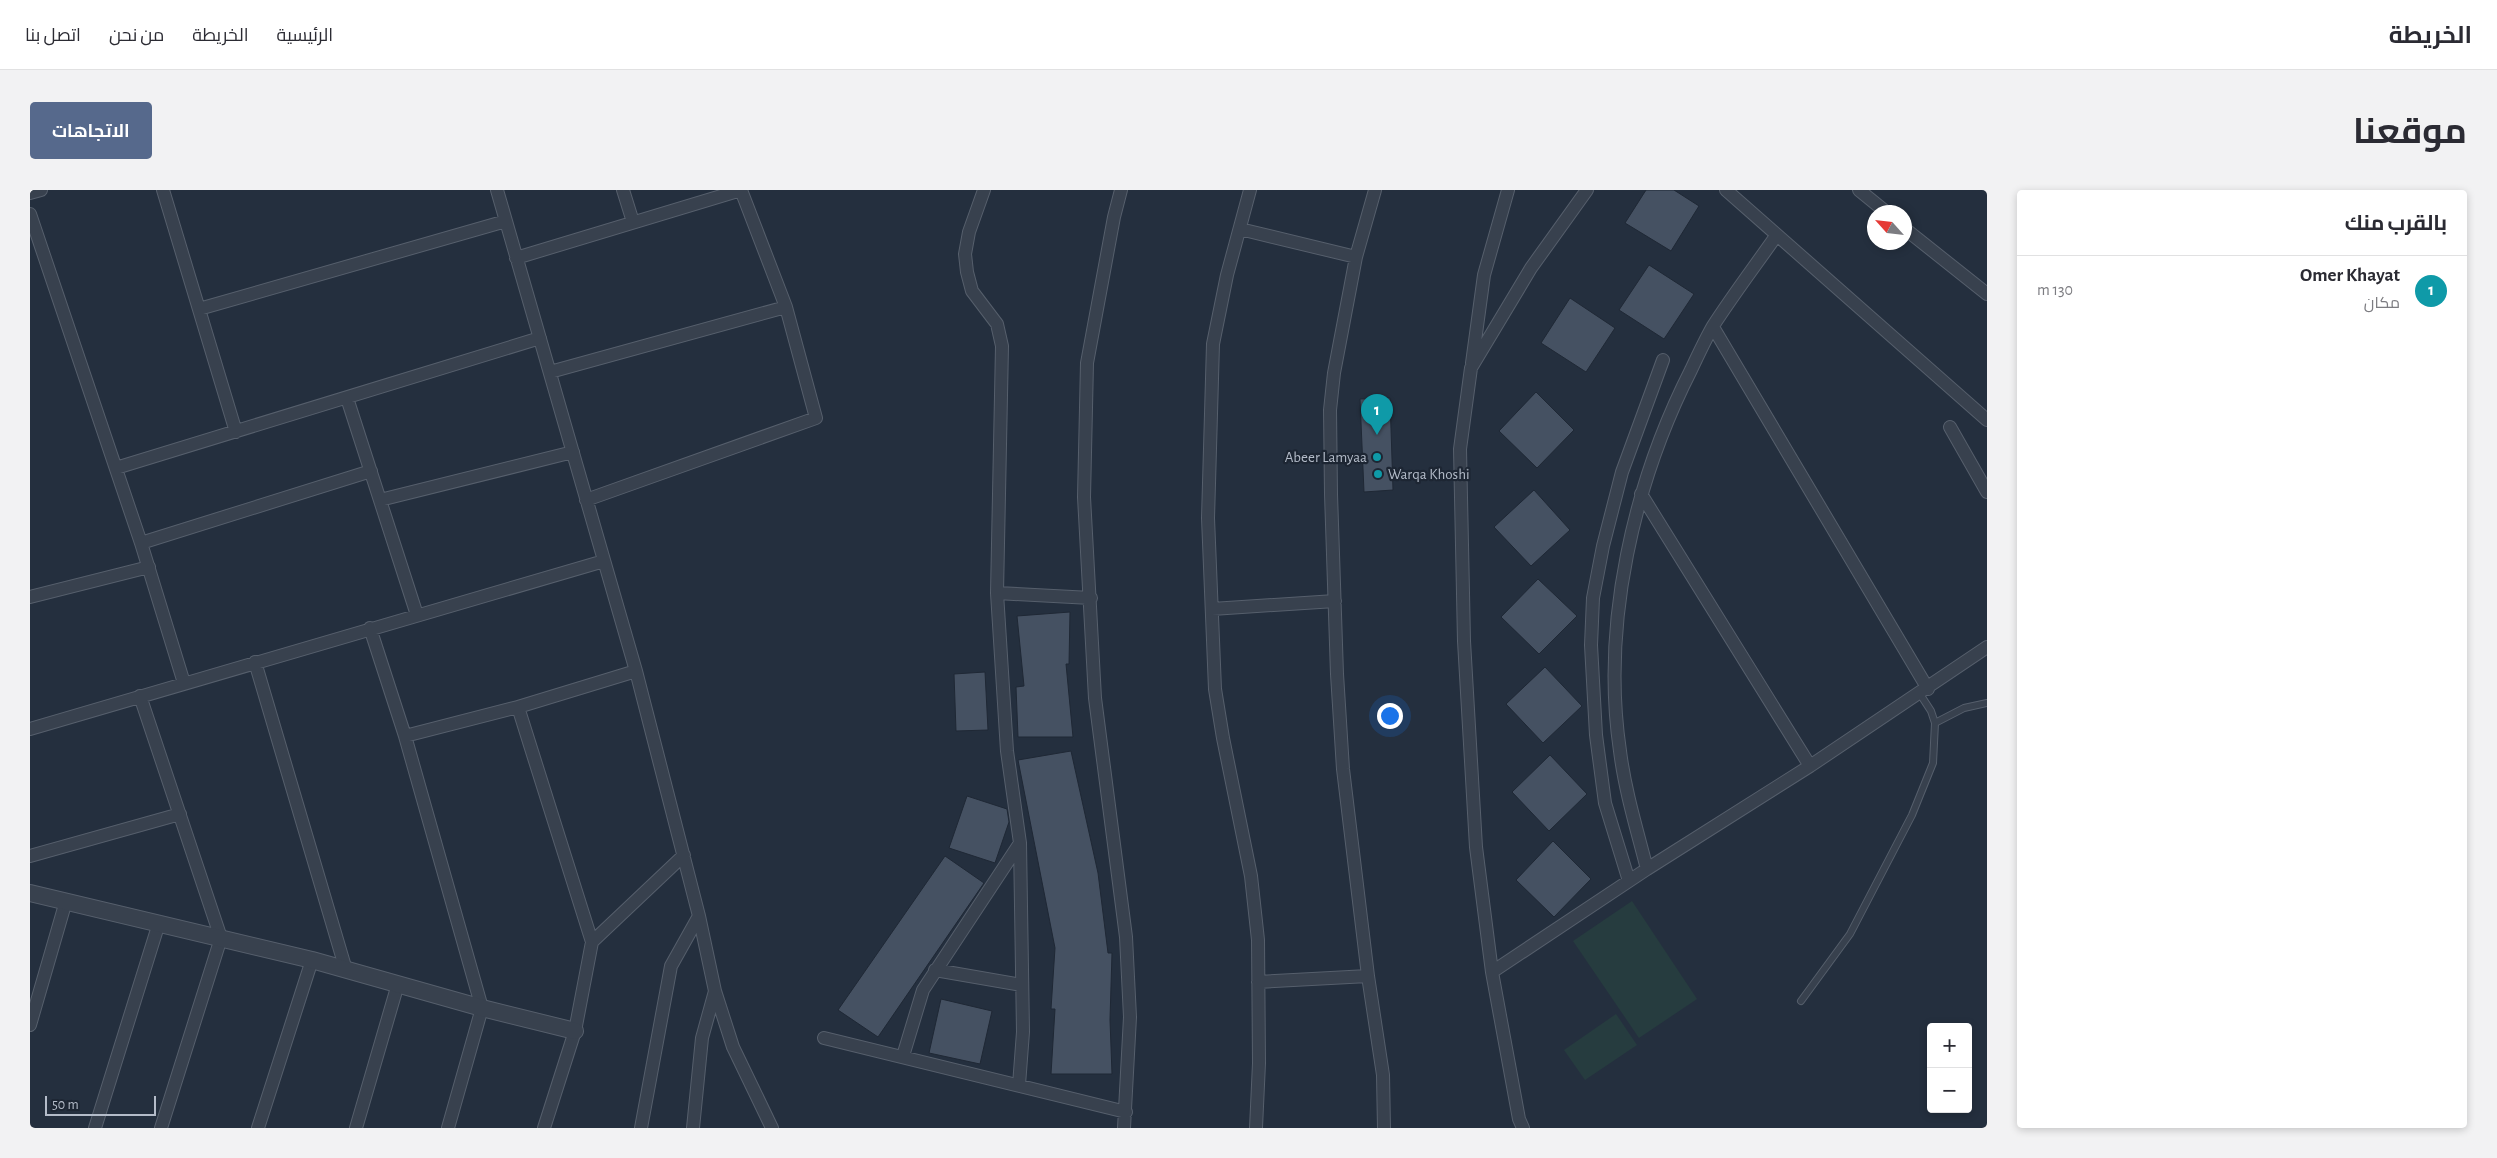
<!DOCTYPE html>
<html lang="ar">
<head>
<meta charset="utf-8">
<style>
	:root { --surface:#fff; --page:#f2f2f3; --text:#2b2b33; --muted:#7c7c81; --line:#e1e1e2; --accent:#56698c }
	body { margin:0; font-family:"Alegreya Sans",Cairo,sans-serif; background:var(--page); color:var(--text); direction:rtl }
	.controls { position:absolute; right:15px; bottom:15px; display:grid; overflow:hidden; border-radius:5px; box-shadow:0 2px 8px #0003 }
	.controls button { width:45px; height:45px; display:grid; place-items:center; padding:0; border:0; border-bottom:1px solid var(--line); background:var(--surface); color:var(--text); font:25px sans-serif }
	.compass { position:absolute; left:1837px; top:15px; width:45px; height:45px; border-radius:50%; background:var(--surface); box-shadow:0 2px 8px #0003; rotate:297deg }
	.scale { position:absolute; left:15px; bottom:12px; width:111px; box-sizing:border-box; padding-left:5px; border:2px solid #b4bcc9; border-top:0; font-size:14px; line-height:18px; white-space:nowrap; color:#b4bcc9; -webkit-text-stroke:4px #1d2633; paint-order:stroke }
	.you { position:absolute; left:1359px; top:525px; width:18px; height:18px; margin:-12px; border:4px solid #fff; border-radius:50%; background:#1a73e8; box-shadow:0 0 0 8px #1a73e833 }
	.badge { display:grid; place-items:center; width:32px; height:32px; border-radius:50%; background:var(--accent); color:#fff; font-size:16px; font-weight:700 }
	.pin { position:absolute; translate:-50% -41px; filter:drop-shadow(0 1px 2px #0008) }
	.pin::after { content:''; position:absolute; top:26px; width:18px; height:15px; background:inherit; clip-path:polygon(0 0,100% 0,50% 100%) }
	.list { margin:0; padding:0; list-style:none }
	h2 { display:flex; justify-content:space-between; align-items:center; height:65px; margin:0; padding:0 20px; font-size:21px }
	h2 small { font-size:16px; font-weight:400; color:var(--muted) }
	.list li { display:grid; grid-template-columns:32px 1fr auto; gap:15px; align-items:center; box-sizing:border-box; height:70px; padding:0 20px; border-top:1px solid var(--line) }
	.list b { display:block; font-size:19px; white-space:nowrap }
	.list p { margin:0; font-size:16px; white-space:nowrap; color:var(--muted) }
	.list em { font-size:16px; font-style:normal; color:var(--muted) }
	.map { position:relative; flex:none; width:1957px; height:938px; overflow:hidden; direction:ltr; border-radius:5px }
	header { display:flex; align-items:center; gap:30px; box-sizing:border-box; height:70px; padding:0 25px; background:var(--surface); border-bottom:1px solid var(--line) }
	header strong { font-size:24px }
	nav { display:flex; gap:28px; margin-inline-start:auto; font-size:18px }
	.intro { display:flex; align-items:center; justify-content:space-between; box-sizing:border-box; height:120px; padding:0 30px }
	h1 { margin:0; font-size:35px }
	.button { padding:12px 22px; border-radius:5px; background:var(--accent); color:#fff; font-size:18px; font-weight:700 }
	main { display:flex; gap:30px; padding:0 30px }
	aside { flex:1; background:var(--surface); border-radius:5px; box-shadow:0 2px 8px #0003 }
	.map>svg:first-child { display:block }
</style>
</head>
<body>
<header>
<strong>الخريطة</strong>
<nav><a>الرئيسية</a><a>الخريطة</a><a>من نحن</a><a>اتصل بنا</a></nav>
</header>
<div class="intro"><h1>موقعنا</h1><a class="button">الاتجاهات</a></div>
<main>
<aside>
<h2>بالقرب منك<small></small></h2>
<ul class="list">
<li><span class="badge" style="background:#0f9aa8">1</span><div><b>Omer Khayat</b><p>مكان</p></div><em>130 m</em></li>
</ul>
</aside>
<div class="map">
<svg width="1957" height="938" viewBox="0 0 1957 938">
	<rect width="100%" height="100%" fill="#242f3e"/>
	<path fill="#263c3f" d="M1602,711l65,98 -58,39 -66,-97z
		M1586,824l21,31 -52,35 -21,-30z"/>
	<path fill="#455162" stroke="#1f2835" d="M1616,0h28l25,16 -28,45 -46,-28z
		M1619,75l45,29 -30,45 -45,-29z
		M1540,108l45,30 -29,44 -45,-29z
		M1506,202l38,38 -37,38 -38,-37z
		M1360,208l3,92 -29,2 -4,-93z
		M1504,300l36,40 -39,36 -37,-39z
		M1508,389l39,37 -38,38 -38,-37z
		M1040,422l-1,52h-3l7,73h-55l-2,-50 8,-1 -7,-70z
		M1515,477l37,39 -39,37 -37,-39z
		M955,482l3,58 -32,1 -2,-57z
		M1041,561l27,122 10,80h4l-2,67 2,54h-61l4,-65h-4l4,-61 -37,-188z
		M1520,565l37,39 -38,37 -37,-39z
		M937,606l40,13 2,13 -14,41 -46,-15z
		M1523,651l38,38 -37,38 -38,-37z
		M915,666l39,27 -106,154 -40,-27z
		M911,809l51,12 -12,53 -51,-11z"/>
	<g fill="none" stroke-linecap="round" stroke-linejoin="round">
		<g stroke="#565f6c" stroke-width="8">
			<path id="service" d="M1905,533l29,-15 23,-5
				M1771,811l49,-67 62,-119 21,-52 2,-40 -4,-12 -11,-17"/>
		</g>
		<g stroke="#565f6c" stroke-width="14">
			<path id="minor" d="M133,0l73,242
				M467,0l139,481 63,245 -28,50 -30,162
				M593,0l10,32
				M954,0l-15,42 -4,22 2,18 5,19 25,33 5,22 -5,247 10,158 13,92 3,189 -4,53
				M1091,0l-7,27 -27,146 -3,134 11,201 31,239 4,80 -6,111
				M1220,0l-23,85 -14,69 -5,174 7,171 8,49 28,138 7,64 1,123 -3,65
				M1345,0l-19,67 -22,116 -4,37 1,84 6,180 6,95 25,207 15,99 1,53
				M1696,0l261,230
				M1829,0l27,22
				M0,3l11,-3
				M0,24l111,329 43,140
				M1874,38l83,66
				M1210,39l116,28
				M486,68l225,-68 45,117 30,111 -230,82
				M169,119l307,-88
				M1683,137l215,362
				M1442,173l12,-88 24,-85
				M520,182l236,-65
				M317,208l70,217
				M1920,237l37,65
				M86,278l424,-130
				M1611,304l169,272
				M350,310l193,-48
				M111,353l230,-72
				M967,403l94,5
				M0,407l119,-30
				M1182,419l123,-8
				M340,438l35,108 77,272 -34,120
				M225,472l91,308
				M110,506l81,242 -60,190
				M488,517l74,235
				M0,539l574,-168
				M375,546l113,-29 118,-36
				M0,666l150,-42
				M1617,679c-10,-39 -22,-78 -27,-118 -19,-127 14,-269 71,-381 7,-15 14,-30 22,-44 20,-31 42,-60 63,-90
				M1599,691l-24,-78 -9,-68 -5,-90 2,-47 10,-52 19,-74 41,-112
				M669,726l16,75 18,56 39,81
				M905,780l87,15
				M1462,782l155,-103 163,-103 177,-119
				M1228,792l110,-6
				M0,835l36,-124
				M794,848l302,74
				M873,866l20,-66 97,-147
				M65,938l64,-205
				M228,938l54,-168
				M326,938l42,-144
				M514,938l31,-97 17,-89 92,-87
				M663,938l9,-90 13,-47
				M1493,938l-4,-9 -27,-147 -16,-125 -12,-206 -4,-192 11,-81 60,-100 56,-78"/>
		</g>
		<g stroke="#565f6c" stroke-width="18">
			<path id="tertiary" d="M0,703l282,67 170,48 93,23"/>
		</g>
		<use href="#service" stroke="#38414e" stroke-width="6"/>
		<use href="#minor" stroke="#38414e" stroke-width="12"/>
		<use href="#tertiary" stroke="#38414e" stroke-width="16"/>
	</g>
	<g fill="#0f9aa8" stroke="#1d2633" stroke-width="2">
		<circle cx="1347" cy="267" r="5"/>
		<circle cx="1348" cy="284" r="5"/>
	</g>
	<g text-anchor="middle" stroke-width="4.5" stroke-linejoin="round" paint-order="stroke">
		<g font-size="15" fill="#b4bcc9" stroke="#1d2633" text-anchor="end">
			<text x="1337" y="272">Abeer Lamyaa</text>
			<text x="1358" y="289" text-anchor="start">Warqa Khoshi</text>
		</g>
	</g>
</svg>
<div class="controls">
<button>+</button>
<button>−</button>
</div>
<svg class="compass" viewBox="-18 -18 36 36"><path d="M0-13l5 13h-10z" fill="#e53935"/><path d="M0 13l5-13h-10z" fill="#7c7c81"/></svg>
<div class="scale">50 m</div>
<div class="you"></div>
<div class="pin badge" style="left:1347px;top:245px;background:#0f9aa8">1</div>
</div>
</main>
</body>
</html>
